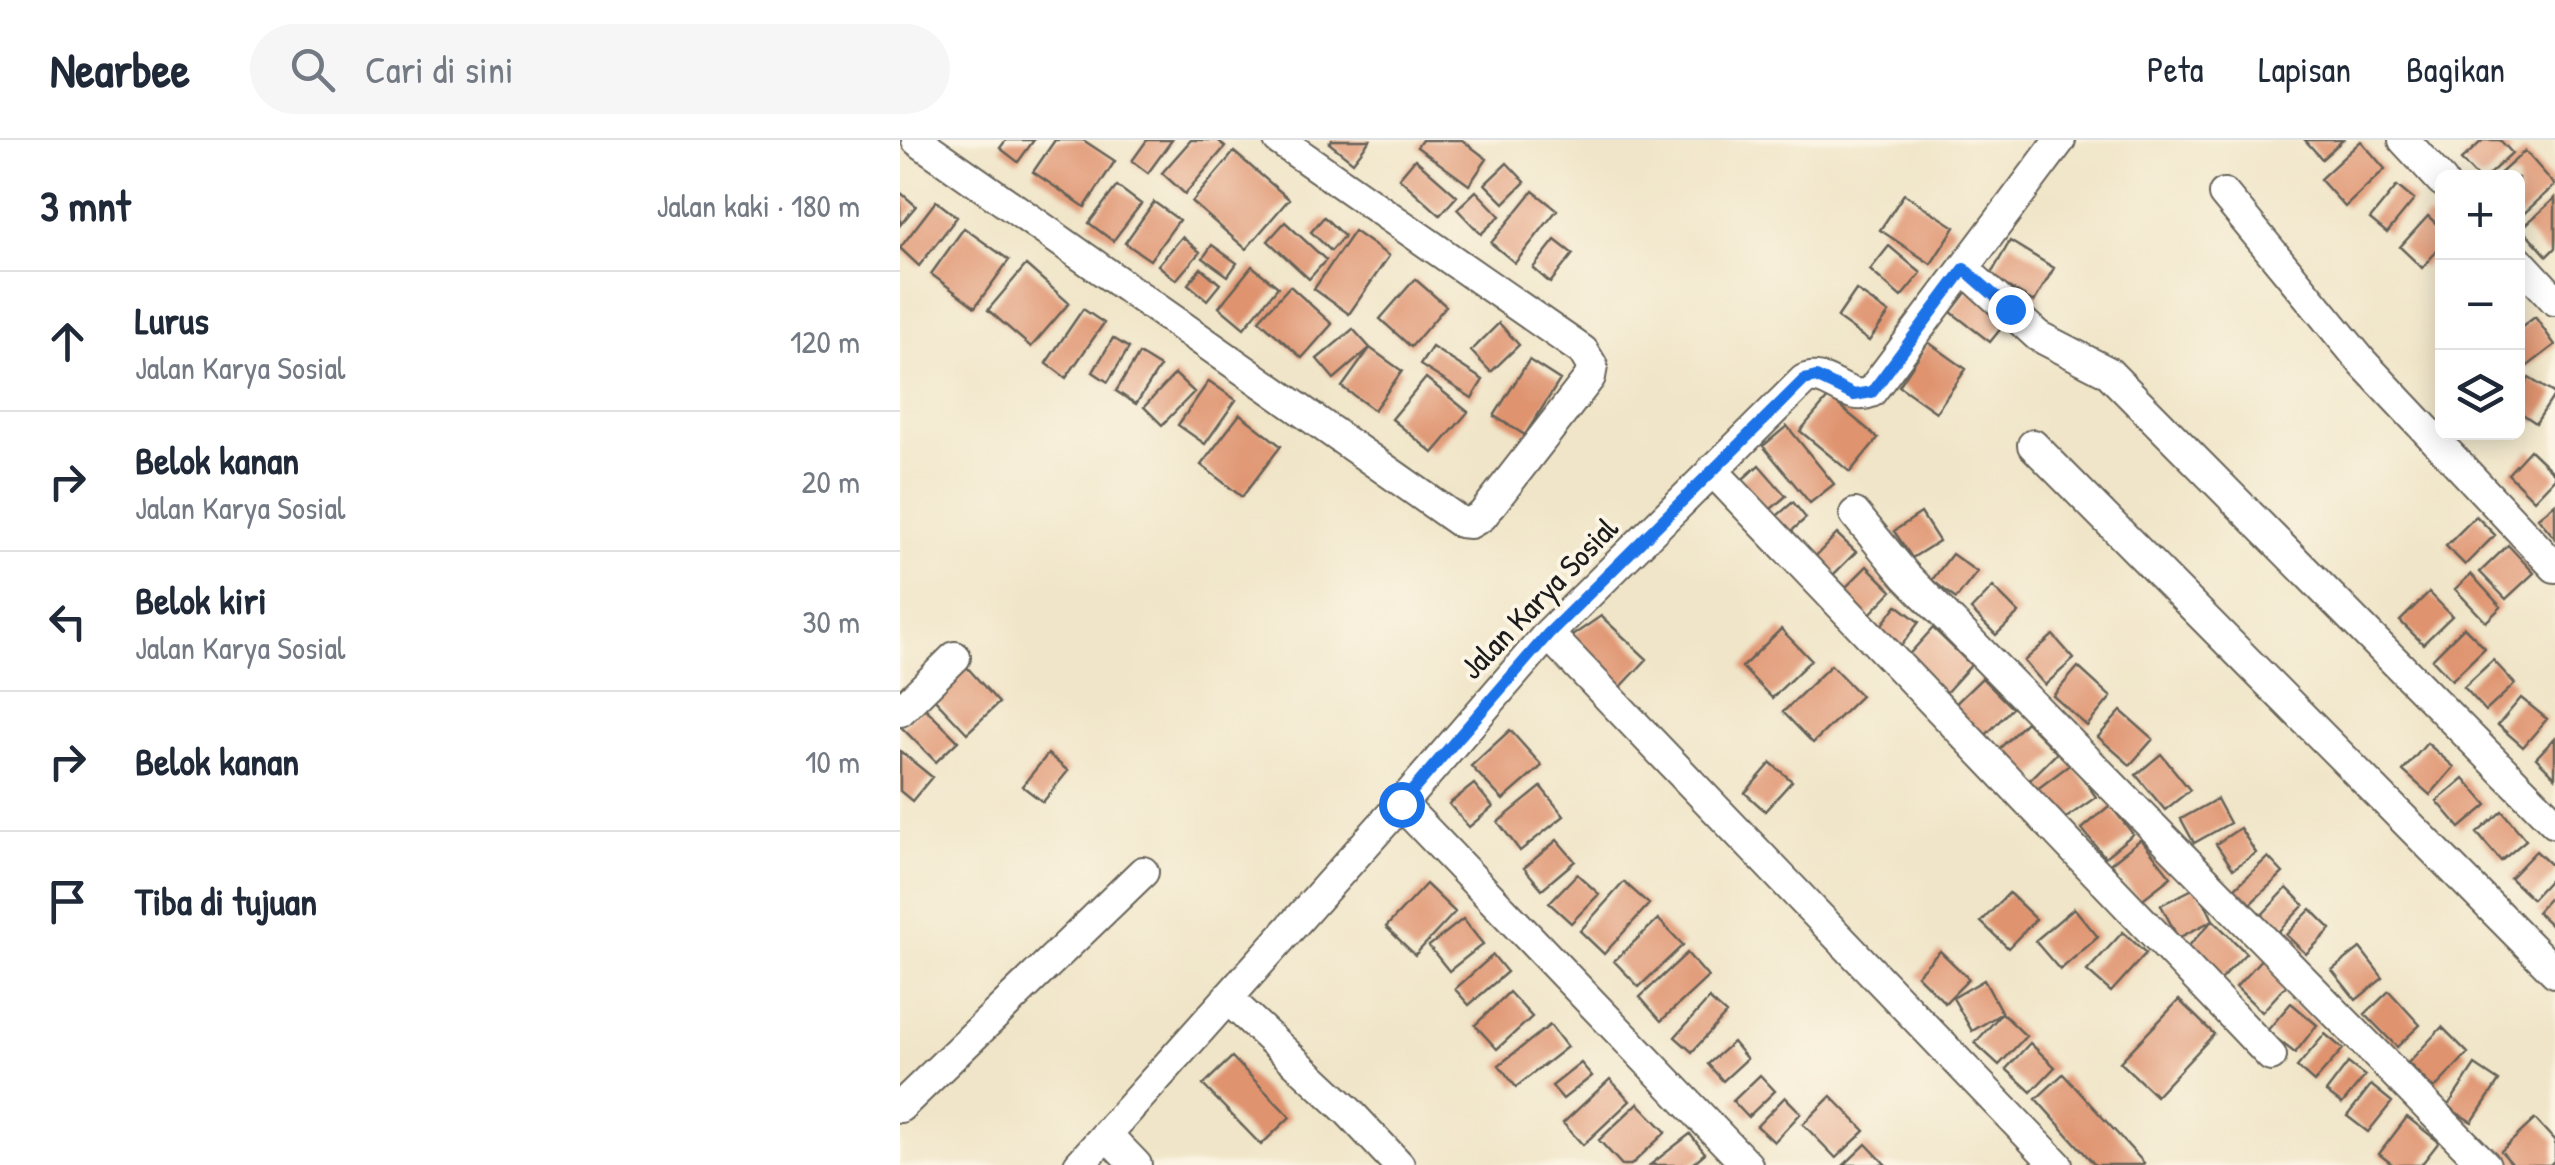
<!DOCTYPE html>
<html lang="id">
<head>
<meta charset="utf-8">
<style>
	:root { --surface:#fff; --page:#f6f6f7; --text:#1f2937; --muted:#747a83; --line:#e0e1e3 }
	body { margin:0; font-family:"Patrick Hand",sans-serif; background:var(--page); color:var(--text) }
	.controls { position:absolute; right:30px; top:30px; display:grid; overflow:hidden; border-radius:15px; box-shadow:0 5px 25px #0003 }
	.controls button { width:90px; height:90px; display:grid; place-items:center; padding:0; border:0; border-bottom:2px solid var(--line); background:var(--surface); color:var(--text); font:50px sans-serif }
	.stop { position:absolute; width:30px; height:30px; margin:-22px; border:8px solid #1a73e8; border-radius:50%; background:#fff }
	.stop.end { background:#1a73e8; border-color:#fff; box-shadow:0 2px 10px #0008 }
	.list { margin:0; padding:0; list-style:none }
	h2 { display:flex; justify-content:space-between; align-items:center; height:130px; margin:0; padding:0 40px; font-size:42px }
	h2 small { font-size:32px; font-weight:400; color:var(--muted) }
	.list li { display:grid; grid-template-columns:65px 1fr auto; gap:30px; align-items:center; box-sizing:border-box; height:140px; padding:0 40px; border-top:2px solid var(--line) }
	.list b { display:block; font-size:38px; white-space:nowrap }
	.list p { margin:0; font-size:32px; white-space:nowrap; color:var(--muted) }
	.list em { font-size:32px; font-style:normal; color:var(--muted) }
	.icon { flex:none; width:55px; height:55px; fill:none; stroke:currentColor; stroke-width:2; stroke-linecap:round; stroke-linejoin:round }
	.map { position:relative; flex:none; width:1655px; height:1025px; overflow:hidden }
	header { display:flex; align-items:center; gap:60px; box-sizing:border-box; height:140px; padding:0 50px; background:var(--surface); border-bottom:2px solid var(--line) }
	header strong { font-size:48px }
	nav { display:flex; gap:55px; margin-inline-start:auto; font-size:35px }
	.search { width:700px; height:90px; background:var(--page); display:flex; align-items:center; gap:25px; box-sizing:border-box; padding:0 35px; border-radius:55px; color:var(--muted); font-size:38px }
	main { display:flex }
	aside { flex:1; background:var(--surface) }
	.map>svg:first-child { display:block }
</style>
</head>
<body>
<header>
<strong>Nearbee</strong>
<div class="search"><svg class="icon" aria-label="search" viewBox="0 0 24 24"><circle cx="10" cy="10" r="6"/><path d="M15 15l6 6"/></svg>Cari di sini</div>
<nav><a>Peta</a><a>Lapisan</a><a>Bagikan</a></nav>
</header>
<main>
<aside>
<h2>3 mnt<small>Jalan kaki · 180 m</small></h2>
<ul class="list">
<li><svg class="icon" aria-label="ahead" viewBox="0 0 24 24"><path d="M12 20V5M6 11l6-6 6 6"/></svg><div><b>Lurus</b><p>Jalan Karya Sosial</p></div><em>120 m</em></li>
<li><svg class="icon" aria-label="right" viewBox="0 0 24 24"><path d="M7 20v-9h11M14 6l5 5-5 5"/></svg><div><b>Belok kanan</b><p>Jalan Karya Sosial</p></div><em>20 m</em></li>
<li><svg class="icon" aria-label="left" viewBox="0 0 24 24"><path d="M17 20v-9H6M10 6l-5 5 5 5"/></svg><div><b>Belok kiri</b><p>Jalan Karya Sosial</p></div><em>30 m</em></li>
<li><svg class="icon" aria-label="right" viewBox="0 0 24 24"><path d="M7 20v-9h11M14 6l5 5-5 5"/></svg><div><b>Belok kanan</b></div><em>10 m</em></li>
<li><svg class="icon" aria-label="arrive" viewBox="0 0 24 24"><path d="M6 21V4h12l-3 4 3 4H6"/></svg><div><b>Tiba di tujuan</b></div></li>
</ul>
</aside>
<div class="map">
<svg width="1655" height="1025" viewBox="0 0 1655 1025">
	<rect width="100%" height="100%" fill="#fcf5e5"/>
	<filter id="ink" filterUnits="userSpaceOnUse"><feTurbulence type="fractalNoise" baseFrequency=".01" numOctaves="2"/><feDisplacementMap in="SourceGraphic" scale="20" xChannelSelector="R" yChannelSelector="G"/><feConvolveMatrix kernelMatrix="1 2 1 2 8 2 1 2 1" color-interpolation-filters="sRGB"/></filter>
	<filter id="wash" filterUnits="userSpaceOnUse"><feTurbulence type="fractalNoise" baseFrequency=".0048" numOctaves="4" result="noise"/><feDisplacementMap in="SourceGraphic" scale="40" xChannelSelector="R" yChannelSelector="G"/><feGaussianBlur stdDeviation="2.25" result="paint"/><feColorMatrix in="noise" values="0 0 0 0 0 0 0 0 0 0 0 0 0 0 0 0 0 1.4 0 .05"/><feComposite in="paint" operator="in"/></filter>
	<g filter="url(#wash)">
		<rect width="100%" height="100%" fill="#f0e5c8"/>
		<g id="blocks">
			<path fill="#df936e" d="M106,0h28l-16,22 -18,-14z
				M155,0h28l32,21 -30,46 -52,-35z
				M247,0h25l-24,33 -16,-12z
				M291,0h27l7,7 -40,47 -23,-21z
				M432,0h38l-17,22 -24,-19z
				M522,0h40l25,19 -18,26 -52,-38z
				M1405,0h38l-21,19z
				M1583,0h17l12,13 -27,25h-7l-17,-18z
				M1461,1l24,28 -40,38 -25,-28z
				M1625,11l30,34 -37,34v-41h-23z
				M334,12l55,47 -43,50 -54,-47z
				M515,19l42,37 -17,19 -41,-37z
				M607,23l18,19 -21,21 -19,-19z
				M217,46l24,18 -28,37 -24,-18z
				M1497,46l17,14 -27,33 -17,-14z
				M576,51l24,25 -19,18 -24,-25z
				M633,51l24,19 -42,53 -24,-20z
				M0,52l16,14 -16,19z
				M1004,54l51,33 -24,37 -51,-34z
				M1655,58v50l-8,8 -25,-28z
				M36,61l21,16 -38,49 -19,-18z
				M254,62l25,18 -29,40 -25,-17z
				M1528,76l14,13v16l-20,23 -22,-21z
				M424,77l20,19 -13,15 -20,-19z
				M385,82l41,38 -17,19 -41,-38z
				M64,88l45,32 -34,47 -44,-33z
				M454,91l35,25 -40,58 -35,-25z
				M282,97l18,15 -24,28 -18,-15z
				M655,100l18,14 -23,29 -17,-15z
				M1110,101l44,27 -20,34 -44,-26z
				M312,105l25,18 -9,13 -25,-18z
				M989,106l32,27 -20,24 -31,-27z
				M126,125l43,38 -38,44 -43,-37z
				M352,126l26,21 -34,41 -25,-21z
				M301,128l19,16 -13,16 -19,-16z
				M515,139l31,27 -35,41 -31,-28z
				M390,146l42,38 -30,34 -43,-38z
				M1071,146l40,30 -21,26 -39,-30z
				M956,150l33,23 -20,28 -32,-23z
				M183,169l21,14 -38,55 -20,-15z
				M1635,177l20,28 -30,23 -7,-10v-28z
				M599,183l20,22 -28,27 -20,-21z
				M453,189l17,19 -36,31 -17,-20z
				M213,198l16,10 -21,34 -15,-10z
				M1028,202l38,27 -30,43 -37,-26z
				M532,207l51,33 -11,18 -52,-33z
				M470,208l32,23 -28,39 -32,-23z
				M239,214l21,13 -24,37 -20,-13z
				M629,220l31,20 -35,55 -31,-19z
				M275,234l19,18 -32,33 -18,-18z
				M526,238l42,34 -35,41 -41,-34z
				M1629,238l26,16 -19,29 -18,-12v-14z
				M309,241l27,19 -31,44 -27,-19z
				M929,257l49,41 -28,34 -50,-41z
				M340,274l41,32 -39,51 -41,-32z
				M887,286l47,58 -24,19 -47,-57z
				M1630,310l25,24v4l-21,22 -26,-26z
				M859,325l27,31 -22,19 -27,-31z
				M893,362l13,16 -21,19 -14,-16z
				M1655,364v34l-17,-20z
				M1021,373l18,28 -27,17 -18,-27z
				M1576,376l19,19 -30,30 -19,-19z
				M937,394l19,18 -26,26 -18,-18z
				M1608,405l26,28 -28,26 -26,-27z
				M1052,414l25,18 -21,27 -24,-19z
				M967,426l25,25 -30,31 -26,-25z
				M1571,434l30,33 -15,15 -31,-33z
				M1093,447l26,26 -23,22 -25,-25z
				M1529,452l23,24 -29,28 -23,-23z
				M997,465l22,17 -24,32 -22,-18z
				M701,476l46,43 -29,31 -49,-52z
				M1564,487l21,21 -33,32 -20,-21z
				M1033,488l38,37 -28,31 -39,-36z
				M881,489l30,31 -39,38 -30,-31z
				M1153,495l21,24 -29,26 -21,-24z
				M1593,520l22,24 -29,27 -22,-24z
				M65,525l34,38 -32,30 -35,-37z
				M931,525l30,31 -48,47 -30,-31z
				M1178,527l33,30 -24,29 -34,-30z
				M1082,538l30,30 -34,35 -31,-31z
				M1621,558l26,21 -24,28 -25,-22z
				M23,566l35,35 -22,21 -35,-35z
				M1221,571l32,28 -23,26 -32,-28z
				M1126,582l31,31 -29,29 -31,-31z
				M610,590l32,36 -39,34 -32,-34z
				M1655,598v39l-19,-19z
				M1527,603l27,24 -24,28 -27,-24z
				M0,611l32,26 -20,24 -12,-10z
				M148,614l20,17 -25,31 -21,-16z
				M1261,614l29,36 -25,20 -29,-35z
				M871,623l21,18 -27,30 -20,-18z
				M1172,623l24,34 -37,26 -23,-33z
				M1564,638l23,27 -27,23 -23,-27z
				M574,644l19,23 -24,20 -20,-23z
				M641,647l23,29 -44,35 -22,-29z
				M1317,659l13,24 -36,20 -13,-24z
				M1210,665l23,29 -28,23 -23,-28z
				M1602,671l24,29 -25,21 -24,-28z
				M1340,688l16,25 -23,16 -17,-25z
				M1241,699l30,38 -31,24 -29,-38z
				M657,700l18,21 -33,28 -18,-21z
				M1636,711l19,18v5l-23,25 -22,-21z
				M1368,717l15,16 -34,32 -15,-16z
				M677,734l22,20 -28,29 -22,-20z
				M724,742l25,22 -45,50 -24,-23z
				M526,744l29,28 -40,43 -29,-28z
				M1297,747l16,33 -35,18 -17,-33z
				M1387,748l17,17 -28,29 -17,-16z
				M1655,752v37l-18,-17z
				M1109,753l27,26 -28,29 -27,-26z
				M1174,768l24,29 -38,33 -25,-29z
				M1411,769l20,20 -25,25 -20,-19z
				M563,779l20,25 -34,27 -20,-25z
				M758,779l25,26 -44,42 -25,-26z
				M1313,780l33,33 -29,30 -33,-32z
				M1223,792l23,21 -35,39 -24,-21z
				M1460,808l23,30 -27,22 -24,-30z
				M1040,811l29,28 -24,24 -28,-28z
				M787,813l21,24 -47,44 -21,-24z
				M593,815l14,17 -38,33 -14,-16z
				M1365,815l27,24 -30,33 -26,-25z
				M1084,840l18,33 24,23 -27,29 -24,-22 27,-30 -30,18 -19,-33z
				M1489,851l31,34 -23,22 -32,-33z
				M609,852l23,25 -35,32 -22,-24z
				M809,859l17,15 -34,38 -17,-15z
				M1279,860l35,34 -58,62 -36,-34z
				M1391,863l26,22 -22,28 -28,-22z
				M650,885l17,22 -51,40 -17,-22z
				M1542,887l26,26 -34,36 -26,-26z
				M1425,894l18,15 -29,33 -17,-15z
				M833,902l14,17 -24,22 -15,-17z
				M1130,903l25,24 -24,25 -25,-23z
				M332,917l58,60 -29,28 -58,-60z
				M681,923l11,13 -29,23 -11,-13z
				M1448,923l17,13 -23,28 -16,-12z
				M1575,925l24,16 -27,41 -25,-15z
				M1163,934l81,89 -2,2h-47l-59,-66z
				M860,935l15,16 -27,26 -15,-16z
				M710,939l20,22 -47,44 -20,-22z
				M1471,945l21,17 -24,30 -21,-16z
				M931,956l34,35 -29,27 -33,-34z
				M885,957l16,16 -27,29 -17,-16z
				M738,963l28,29 -35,33h-9l-23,-25z
				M1507,977l32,25 -18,23h-28l-14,-11z
				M1635,979l20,22v19l-5,5h-37l-12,-14z
				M790,994l15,19 -14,12h-41z
				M966,1004l20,21h-42z"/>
		</g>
	</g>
	<g filter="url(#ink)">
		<use href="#blocks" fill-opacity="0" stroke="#666258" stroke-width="2.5"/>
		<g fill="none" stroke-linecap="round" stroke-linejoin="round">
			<g stroke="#666258" stroke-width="34">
				<path id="minor" d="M17,0l543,382 10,1 12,-7 108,-139 2,-11 -9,-15 -304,-211
					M1504,0l38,41
					M1324,54l139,169 192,204
					M1618,120l37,40
					M1064,129l74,67 70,36 447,451
					M1133,305l522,527
					M812,330l559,586
					M955,374l51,62 579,589
					M648,494l509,531
					M0,571l55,-54
					M501,664l346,361
					M327,858l121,113 51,54
					M0,967l243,-235
					M207,995l29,30
					M179,1025l322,-361 147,-170 256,-254c23,-11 42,23 67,12l189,-252"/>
			</g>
			<use href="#minor" stroke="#fff" stroke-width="30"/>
		</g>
	</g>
	<g fill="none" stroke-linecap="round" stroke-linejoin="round" filter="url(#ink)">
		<path stroke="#1a73e8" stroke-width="12" d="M501,664l147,-170 256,-254 12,-3 38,18 18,-3 92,-123 46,40"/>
	</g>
	<g text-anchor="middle" stroke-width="8" stroke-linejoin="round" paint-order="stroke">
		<g font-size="32" fill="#1c1c1c" stroke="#fcf5e5">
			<text transform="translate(639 458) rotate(-46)" y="11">Jalan Karya Sosial</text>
		</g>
	</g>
</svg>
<div class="controls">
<button>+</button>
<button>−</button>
<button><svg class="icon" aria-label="layers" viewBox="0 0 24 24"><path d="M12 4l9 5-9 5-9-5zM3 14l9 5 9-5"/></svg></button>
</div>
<div class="stop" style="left:501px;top:664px"></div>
<div class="stop end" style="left:1110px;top:169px"></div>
</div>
</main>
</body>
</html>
